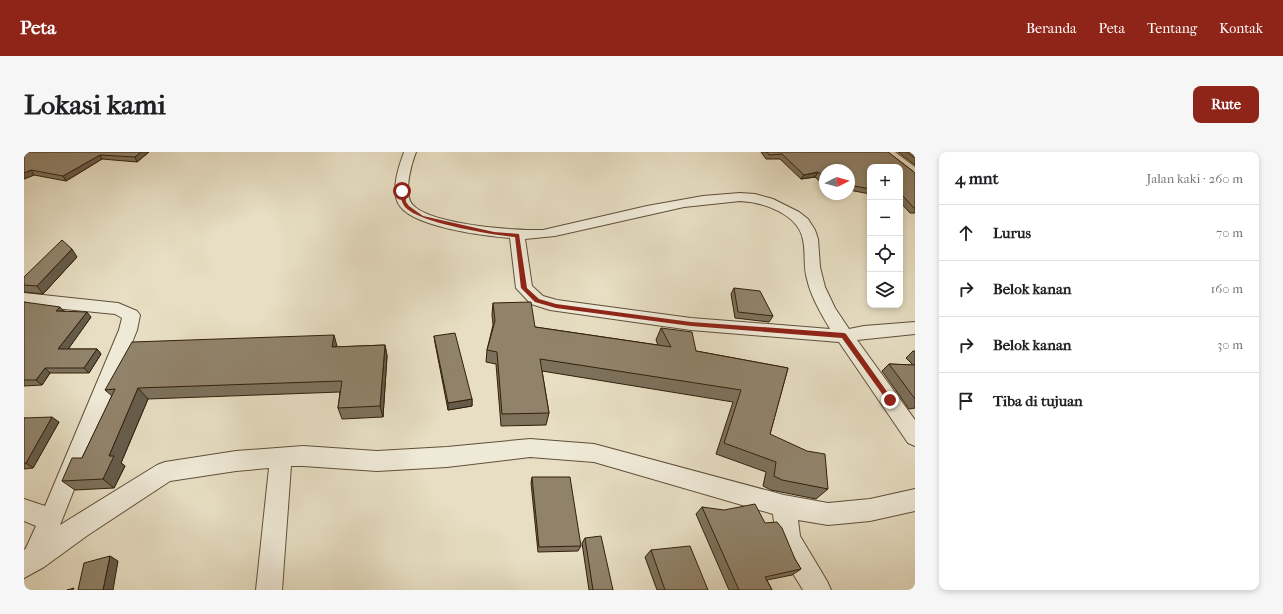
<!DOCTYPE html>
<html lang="id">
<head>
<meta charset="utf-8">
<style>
	:root { --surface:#fff; --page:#f6f6f6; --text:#202124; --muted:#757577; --line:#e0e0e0; --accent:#8f2418 }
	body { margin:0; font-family:"IM FELL French Canon",serif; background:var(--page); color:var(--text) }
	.controls { position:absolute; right:12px; top:12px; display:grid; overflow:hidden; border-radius:8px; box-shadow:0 2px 6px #0003 }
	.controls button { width:36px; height:36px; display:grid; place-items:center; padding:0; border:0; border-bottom:1px solid var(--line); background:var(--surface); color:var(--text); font:20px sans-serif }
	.compass { position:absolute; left:795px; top:12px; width:36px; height:36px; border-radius:50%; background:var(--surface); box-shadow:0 2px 6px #0003; rotate:85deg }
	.stop { position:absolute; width:12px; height:12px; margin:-9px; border:3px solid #8f2418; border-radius:50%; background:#fff }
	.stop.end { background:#8f2418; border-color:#fff; box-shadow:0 1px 4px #0008 }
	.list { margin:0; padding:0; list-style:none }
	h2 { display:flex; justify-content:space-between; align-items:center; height:52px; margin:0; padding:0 16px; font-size:17px }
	h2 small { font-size:13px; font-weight:400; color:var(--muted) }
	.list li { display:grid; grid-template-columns:26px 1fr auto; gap:12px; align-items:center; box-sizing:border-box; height:56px; padding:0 16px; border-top:1px solid var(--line) }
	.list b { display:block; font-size:15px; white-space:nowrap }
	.list em { font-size:13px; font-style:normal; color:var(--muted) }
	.icon { flex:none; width:22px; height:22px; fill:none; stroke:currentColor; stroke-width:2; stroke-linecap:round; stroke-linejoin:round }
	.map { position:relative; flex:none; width:891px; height:438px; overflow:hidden; border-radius:8px }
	header { display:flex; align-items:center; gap:24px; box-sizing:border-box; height:56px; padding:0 20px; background:var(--accent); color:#fff }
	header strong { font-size:19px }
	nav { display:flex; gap:22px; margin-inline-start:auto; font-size:14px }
	.intro { display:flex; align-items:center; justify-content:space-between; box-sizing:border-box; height:96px; padding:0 24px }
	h1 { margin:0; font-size:28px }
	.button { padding:10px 18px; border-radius:8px; background:var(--accent); color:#fff; font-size:14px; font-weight:700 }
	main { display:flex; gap:24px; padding:0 24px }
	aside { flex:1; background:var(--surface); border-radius:8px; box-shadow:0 2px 6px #0003 }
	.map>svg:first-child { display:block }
</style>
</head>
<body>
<header>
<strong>Peta</strong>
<nav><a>Beranda</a><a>Peta</a><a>Tentang</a><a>Kontak</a></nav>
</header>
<div class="intro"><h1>Lokasi kami</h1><a class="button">Rute</a></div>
<main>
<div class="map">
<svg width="891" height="438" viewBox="0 0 891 438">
	<rect width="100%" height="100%" fill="#e7dec3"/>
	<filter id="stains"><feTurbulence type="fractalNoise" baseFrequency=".005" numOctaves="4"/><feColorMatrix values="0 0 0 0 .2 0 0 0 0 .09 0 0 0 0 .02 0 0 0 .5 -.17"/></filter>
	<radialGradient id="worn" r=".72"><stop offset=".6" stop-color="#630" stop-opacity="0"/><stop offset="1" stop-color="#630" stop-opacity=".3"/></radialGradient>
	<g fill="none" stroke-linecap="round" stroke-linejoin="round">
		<g stroke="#605039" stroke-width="2">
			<path id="street" d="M380,0h12c-5,13 -11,35 -6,49 11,24 109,30 133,29l104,-24 56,-10 37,-3 15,1 18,5 26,13 9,7 7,11 3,9 2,28 5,20 10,21 14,21 15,-3 51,-4v12l-58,6 58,80v26l-7,-3 -69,-101 -148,-12 -141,-20 -19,-6 -15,-16 -6,-50c-24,-2 -101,-11 -112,-35 -7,-14 1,-37 6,-51zM716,49c23,1 59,13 63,39 3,13 0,26 4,39 4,18 14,34 23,50l-139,-11 -134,-18 -14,-4 -11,-10 -7,-47 30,-3 129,-29z
				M858,0h13l20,15v10l-4,-1z
				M0,141l94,10 19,8 3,4 -3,15 -77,195 97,-60 8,-3 71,-11 67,-5 74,5 70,-4 83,-8 64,5 190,51 44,8 42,-4 45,-10v22l-45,10 -42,4 -30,-5 2,16 27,45 4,9h-28l-16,-26 -11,-26 -3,-24 -179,-52 -64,-5 -83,10 -70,4 -74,-5h-12l-9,124h-26l13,-122 -33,3 -66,10 -82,54 -44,32 -20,11v-28l2,-2 10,-22 -12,-5v-22l21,7 74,-176 3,-12 -7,-4 -91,-9z"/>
		</g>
		<use href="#street" fill="#efead8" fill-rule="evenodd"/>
	</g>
	<path fill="#7d715c" stroke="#33200b" d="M0,0h125l-12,10 -35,-3 -36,22 -32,-6 -10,4z
		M737,0h127l26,20 1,1v40h-5l-10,-11v-35h-30v27l-21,-4v-20h-24v16l-10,-9 -14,2 -21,-20h-14z
		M874,0h17v13z
		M53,105l-34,37 -19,-2v-15z
		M710,136l39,28 -4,6 -34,-4 -4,-24z
		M0,150l67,15 -23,32h29l4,5 -12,19h-39l-8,12 -18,1z
		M469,151l42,24 123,18 -2,-5 5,-12 35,23 92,17 -18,66 58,55 -12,10 -45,-9 -8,-4 3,-14 -50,-18 17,-52 -191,-31 7,42 -3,12 -45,1 -5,-62 -10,-2 1,-12 6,-25 -1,-10z
		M410,184l38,63v7l-24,4 -13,-67z
		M361,193l2,11 -4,61 -41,2 -4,-11 2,-16 -192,7 -27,64 4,3 -11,22 -39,2 -13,-9 20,-23 30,-62 -7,-6 232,-43z
		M889,199h2v57l-6,1 -27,-38 7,-7 24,1 -7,-7z
		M0,266l35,4 -26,46 -9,1z
		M508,325l49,69 -3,5 -40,1 -7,-69z
		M678,355l63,16 30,36 6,10 -9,6 -25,5 5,10h-43l-33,-76z
		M561,386l28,52h-24l-7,-47z
		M627,398l57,40h-51l-12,-33z"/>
	<path fill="#665c4b" stroke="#33200b" d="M117,0h8l-12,10 -2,-5z
		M76,3l2,4 -36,22 -3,-5z
		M7,18l3,5 -10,4v-6z
		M794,20l-3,5 -14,2 3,-4z
		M48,97l5,8 -34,37 -6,-8z
		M36,155l5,6 -9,-2z
		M63,160l4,5 -27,38 -6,-6z
		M310,183l3,11 -5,1z
		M361,193l2,11 -4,61 -3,-11z
		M73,197l4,5 -12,19 -5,-5z
		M21,216l5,5 -8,12 -6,-5z
		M114,236l10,11 -27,64 4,3 -11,22 -11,-9 6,-23z
		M448,247v7l-24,4v-7z
		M28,265l7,5 -26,46 -7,-5z
		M86,404l8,5 -5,29h-10z"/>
	<path fill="#91836b" stroke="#33200b" d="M0,0h117l-6,5 -35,-2 -37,21 -32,-6 -7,3z
		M743,0h121l26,20 1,1v35h-1l-11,-12h-3v-29h-30v22l-21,-4v-15h-24v8l-7,-6 -14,3 -22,-21 -13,1z
		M883,0h8v6z
		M38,88l10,9 -35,37 -13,-1v-8z
		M710,136l26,3 13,25 -35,-4z
		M0,150l36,5 -4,4 31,1 -29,37h39l-13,19h-39l-9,12h-12z
		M507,150l4,25 136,20 -10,-19 31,4 4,19 92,17 -18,66 37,17 18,3 3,35 -46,-9 -8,-4 2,-14 -52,-19 17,-53 -201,-31 9,54 -47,1 -5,-62 -10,-2 8,-29 -2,-18z
		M431,181l17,66 -24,4 -14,-67z
		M310,183l-2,12 53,-2 -5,61 -42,2 4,-27 -204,7 -29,68h5l-11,23 -41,2 10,-23h10l33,-69 -10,1 27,-48z
		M865,212l26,1v34z
		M28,265l-26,46h-2v-45z
		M508,325h38l11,69 -42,1z
		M731,352l10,19 12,-1 5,6 13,31 6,10 -36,8 7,13h-33l-37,-83 22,3z
		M577,384l12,54h-20l-8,-52z
		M666,394l18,44h-43l-14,-40z
		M86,404l-7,34h-25l6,-27z
		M50,436l-1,2h-6z"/>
	<path fill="#8f2418" d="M378,38l3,1 1,11 3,4 14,10 71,16 25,2 8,54 12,11 17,5 135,18 153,11 2,1 47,66 -1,2h-4l-46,-64 -151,-12 -135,-18 -21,-6 -14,-14 -6,-51c-23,-2 -94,-14 -109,-29 -5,-5 -5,-11 -6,-17z"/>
	<rect width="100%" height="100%" filter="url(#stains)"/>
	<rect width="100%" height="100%" fill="url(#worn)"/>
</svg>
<div class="controls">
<button>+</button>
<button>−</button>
<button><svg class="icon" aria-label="locate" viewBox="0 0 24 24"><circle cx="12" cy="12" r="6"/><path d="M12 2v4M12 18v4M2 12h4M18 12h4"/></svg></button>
<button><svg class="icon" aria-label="layers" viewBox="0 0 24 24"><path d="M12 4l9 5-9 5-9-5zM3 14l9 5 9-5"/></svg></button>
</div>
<svg class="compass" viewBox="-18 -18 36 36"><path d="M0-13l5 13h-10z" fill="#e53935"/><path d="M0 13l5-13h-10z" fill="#757577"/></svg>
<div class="stop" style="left:378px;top:39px"></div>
<div class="stop end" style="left:866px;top:248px"></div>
</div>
<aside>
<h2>4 mnt<small>Jalan kaki · 260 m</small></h2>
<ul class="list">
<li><svg class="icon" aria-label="ahead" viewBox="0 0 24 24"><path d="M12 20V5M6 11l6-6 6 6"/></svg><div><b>Lurus</b></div><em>70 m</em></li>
<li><svg class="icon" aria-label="right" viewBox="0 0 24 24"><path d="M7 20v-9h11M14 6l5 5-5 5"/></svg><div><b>Belok kanan</b></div><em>160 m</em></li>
<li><svg class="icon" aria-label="right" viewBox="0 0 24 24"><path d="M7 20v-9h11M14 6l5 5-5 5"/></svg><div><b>Belok kanan</b></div><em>30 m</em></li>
<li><svg class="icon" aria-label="arrive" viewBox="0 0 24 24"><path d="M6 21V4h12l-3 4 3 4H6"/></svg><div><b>Tiba di tujuan</b></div></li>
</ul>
</aside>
</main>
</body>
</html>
